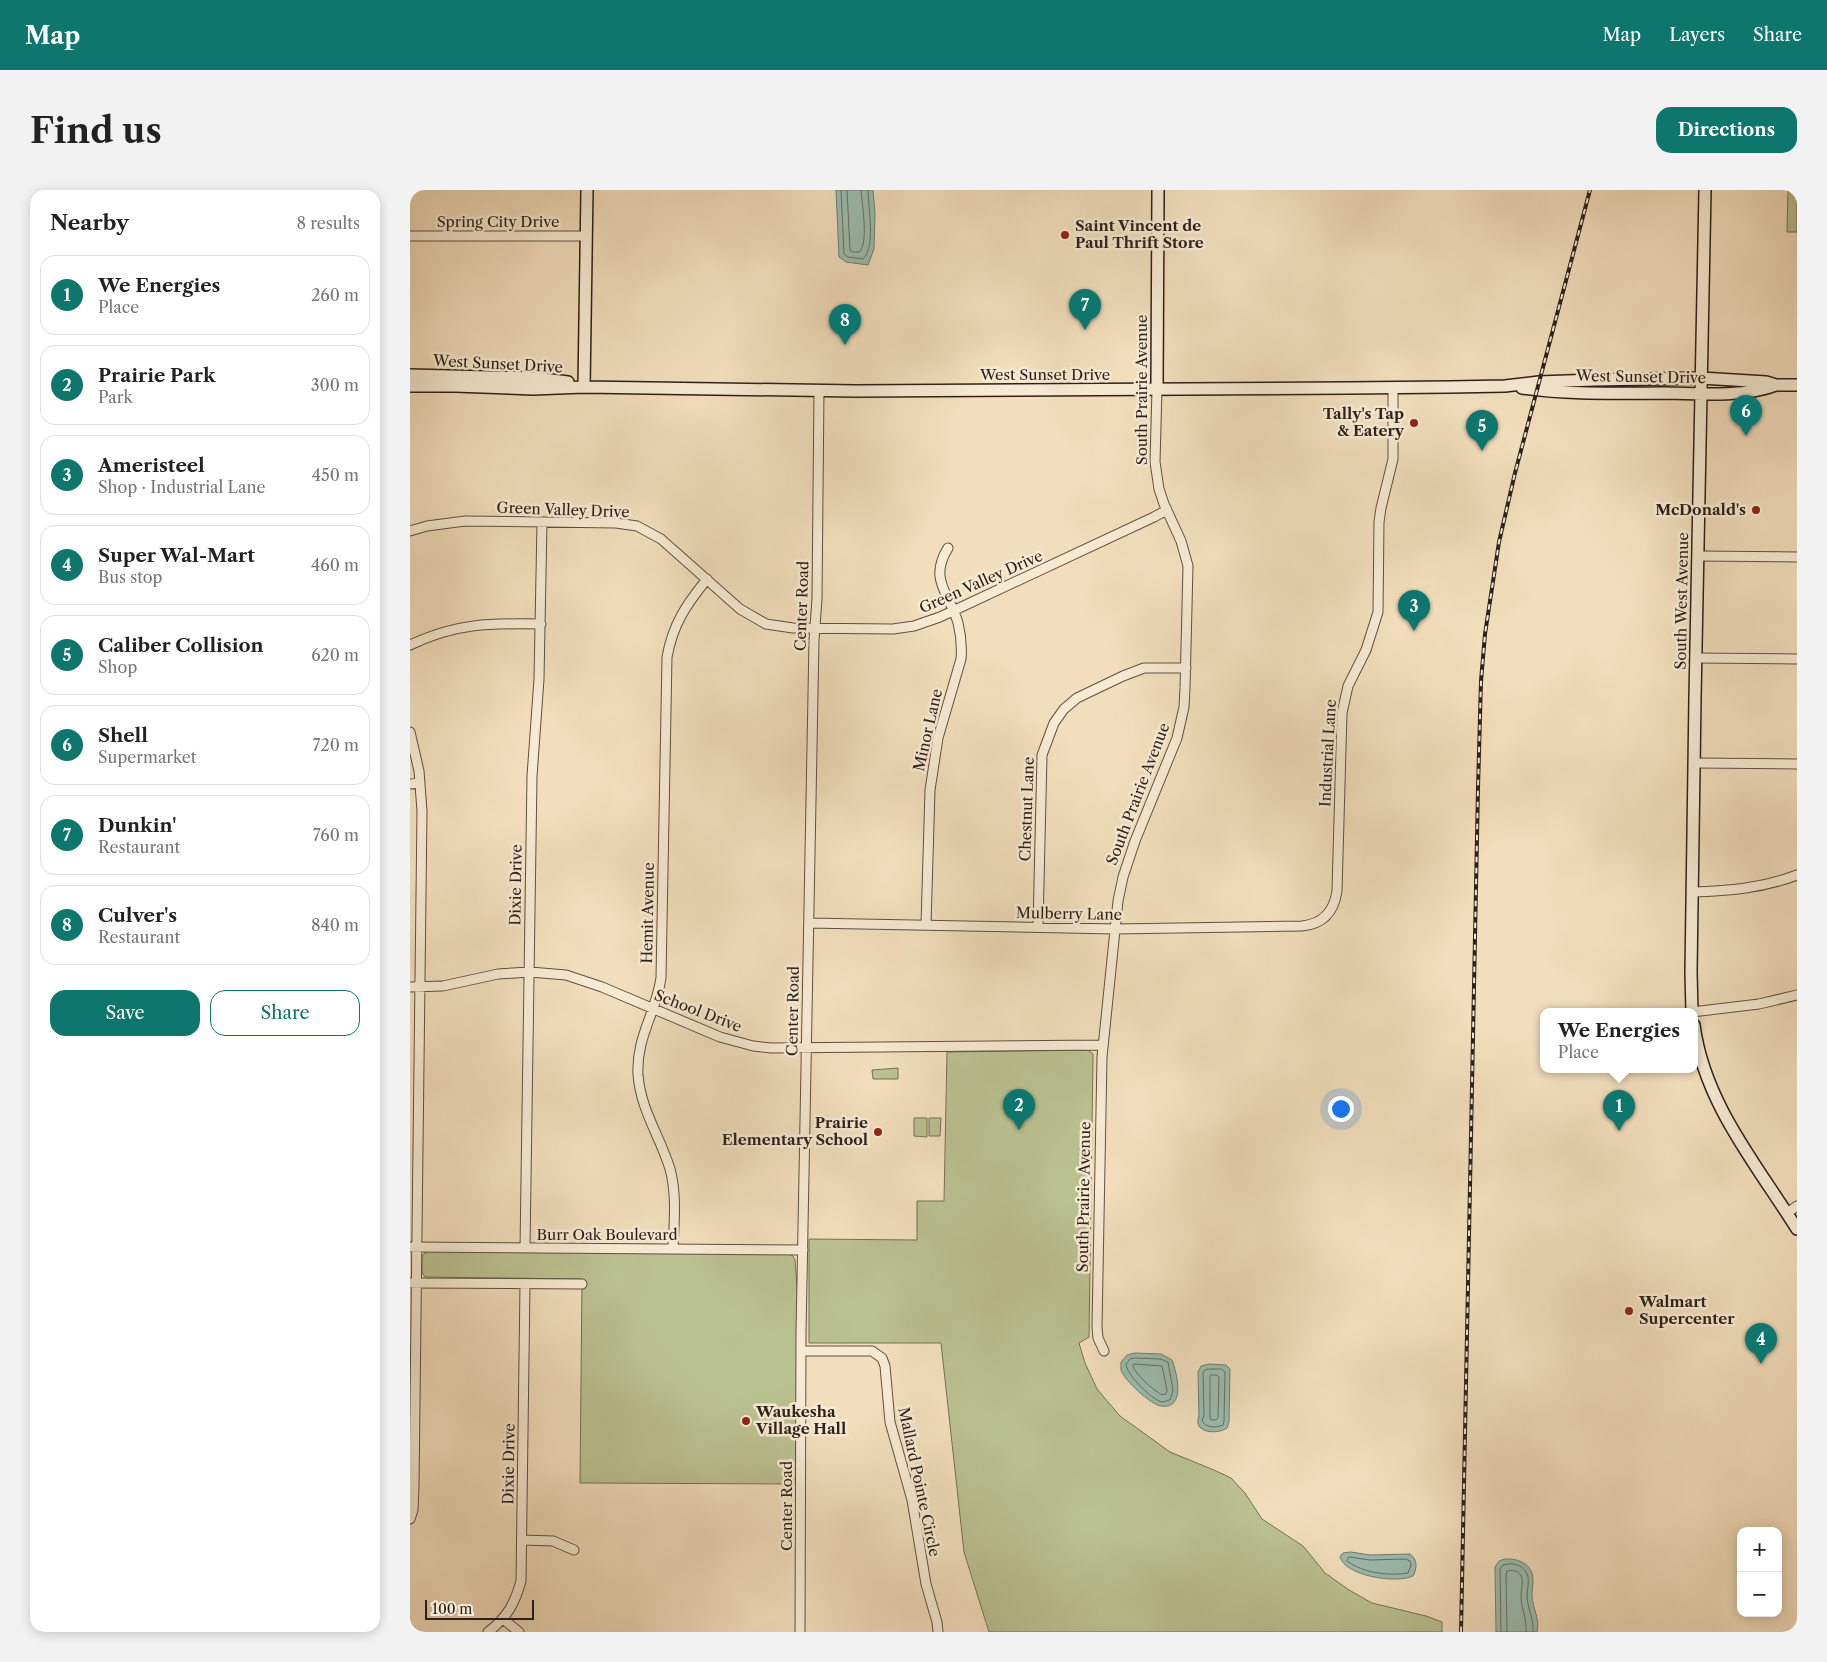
<!DOCTYPE html>
<html lang="en">
<head>
<meta charset="utf-8">
<style>
	:root { --surface:#fff; --page:#f2f2f2; --text:#222; --muted:#767676; --line:#e0e0e0; --accent:#0f766e }
	body { margin:0; font-family:"Libre Caslon Text",serif; background:var(--page); color:var(--text) }
	.controls { position:absolute; right:15px; bottom:15px; display:grid; overflow:hidden; border-radius:10px; box-shadow:0 2px 12px #0003 }
	.controls button { width:45px; height:45px; display:grid; place-items:center; padding:0; border:0; border-bottom:1px solid var(--line); background:var(--surface); color:var(--text); font:25px sans-serif }
	.scale { position:absolute; left:15px; bottom:12px; width:109px; box-sizing:border-box; padding-left:5px; border:2px solid #2d211a; border-top:0; font-size:14px; line-height:18px; white-space:nowrap; color:#2d211a; -webkit-text-stroke:4px #f7ead3; paint-order:stroke }
	.you { position:absolute; left:930px; top:918px; width:18px; height:18px; margin:-12px; border:4px solid #fff; border-radius:50%; background:#1a73e8; box-shadow:0 0 0 8px #1a73e833 }
	.badge { display:grid; place-items:center; width:32px; height:32px; border-radius:50%; background:var(--accent); color:#fff; font-size:16px; font-weight:700 }
	.pin { position:absolute; translate:-50% -41px; filter:drop-shadow(0 1px 2px #0008) }
	.pin::after { content:''; position:absolute; top:26px; width:18px; height:15px; background:inherit; clip-path:polygon(0 0,100% 0,50% 100%) }
	.popup { position:absolute; left:1130px; top:818px; width:158px; height:65px; box-sizing:border-box; display:grid; place-content:center; border-radius:10px; background:var(--surface); filter:drop-shadow(0 1px 4px #0005); font-size:16px; white-space:nowrap; color:var(--muted) }
	.popup b { font-size:19px; color:var(--text) }
	.popup::after { content:''; position:absolute; left:50%; top:100%; margin-left:-10px; border:10px solid transparent; border-top-color:var(--surface) }
	.list { margin:0; padding:0; list-style:none }
	h2 { display:flex; justify-content:space-between; align-items:center; height:65px; margin:0; padding:0 20px; font-size:21px }
	h2 small { font-size:16px; font-weight:400; color:var(--muted) }
	.list li { display:grid; grid-template-columns:32px 1fr auto; gap:15px; align-items:center; box-sizing:border-box; height:80px; margin:0 10px 10px; padding:0 10px; border:1px solid var(--line); border-radius:15px }
	.list b { display:block; font-size:19px; white-space:nowrap }
	.list p { margin:0; font-size:16px; white-space:nowrap; color:var(--muted) }
	.list em { font-size:16px; font-style:normal; color:var(--muted) }
	.actions { display:flex; gap:10px; padding:15px 20px }
	.actions a { flex:1; padding:11px 0; border:1px solid var(--accent); border-radius:15px; text-align:center; font-size:18px; color:var(--accent) }
	.actions .main { background:var(--accent); color:#fff }
	.map { position:relative; flex:none; width:1387px; height:1442px; overflow:hidden; border-radius:15px }
	header { display:flex; align-items:center; gap:30px; box-sizing:border-box; height:70px; padding:0 25px; background:var(--accent); color:#fff }
	header strong { font-size:24px }
	nav { display:flex; gap:28px; margin-inline-start:auto; font-size:18px }
	.intro { display:flex; align-items:center; justify-content:space-between; box-sizing:border-box; height:120px; padding:0 30px }
	h1 { margin:0; font-size:35px }
	.button { padding:12px 22px; border-radius:15px; background:var(--accent); color:#fff; font-size:18px; font-weight:700 }
	main { display:flex; gap:30px; padding:0 30px }
	aside { flex:1; background:var(--surface); border-radius:15px; box-shadow:0 2px 12px #0003 }
	.map>svg:first-child { display:block }
</style>
</head>
<body>
<header>
<strong>Map</strong>
<nav><a>Map</a><a>Layers</a><a>Share</a></nav>
</header>
<div class="intro"><h1>Find us</h1><a class="button">Directions</a></div>
<main>
<aside>
<h2>Nearby<small>8 results</small></h2>
<ul class="list">
<li><span class="badge">1</span><div><b>We Energies</b><p>Place</p></div><em>260 m</em></li>
<li><span class="badge">2</span><div><b>Prairie Park</b><p>Park</p></div><em>300 m</em></li>
<li><span class="badge">3</span><div><b>Ameristeel</b><p>Shop · Industrial Lane</p></div><em>450 m</em></li>
<li><span class="badge">4</span><div><b>Super Wal-Mart</b><p>Bus stop</p></div><em>460 m</em></li>
<li><span class="badge">5</span><div><b>Caliber Collision</b><p>Shop</p></div><em>620 m</em></li>
<li><span class="badge">6</span><div><b>Shell</b><p>Supermarket</p></div><em>720 m</em></li>
<li><span class="badge">7</span><div><b>Dunkin'</b><p>Restaurant</p></div><em>760 m</em></li>
<li><span class="badge">8</span><div><b>Culver's</b><p>Restaurant</p></div><em>840 m</em></li>
</ul>
<div class="actions"><a class="main">Save</a><a>Share</a></div>
</aside>
<div class="map">
<svg width="1387" height="1442" viewBox="0 0 1387 1442">
	<rect width="100%" height="100%" fill="#f2debc"/>
	<filter id="stains"><feTurbulence type="fractalNoise" baseFrequency=".004" numOctaves="4"/><feColorMatrix values="0 0 0 0 .2 0 0 0 0 .09 0 0 0 0 .02 0 0 0 .5 -.17"/></filter>
	<radialGradient id="worn" r=".72"><stop offset=".6" stop-color="#630" stop-opacity="0"/><stop offset="1" stop-color="#630" stop-opacity=".3"/></radialGradient>
	<path fill="#bac191" stroke="#747156" d="M1378,0h9v42h-10z
		M678,860l5,4v4l-4,279 -10,6 6,20 12,26 23,27 50,36 44,18 17,8 14,15 17,26 41,27 22,27 24,17 23,13 54,13 16,6v10h-453l-25,-80 -23,-209h-132v-104l108,1v-39h27l3,-149z
		M488,878v11h-25l-1,-9z
		M504,928h13v19l-13,-1z
		M519,928h12l-1,18h-11z
		M17,1061l362,3 4,2 2,4 3,40 -1,184 -217,-1 2,-204 -157,-2 -3,-5v-16z"/>
	<path fill="#9bbcae" stroke="#6f7e73" d="M426,0h37l2,23 -1,36 -6,16 -22,-3 -7,-5z
		M725,1163l26,1 11,6c5,13 14,50 -11,46 -10,-1 -37,-26 -40,-36 0,-3 0,-5 0,-8l6,-7z
		M799,1174l17,1 4,4 -1,53 -2,6c-10,7 -35,5 -28,-12l-1,-44 3,-6z
		M941,1362l19,3 40,-1c8,6 7,14 3,22 -16,8 -70,0 -73,-20l3,-3z
		M1095,1369c13,-1 28,5 28,21 0,6 -1,11 -1,16 1,13 8,23 5,36h-41l-1,-65 4,-6z"/>
	<g fill="none" stroke-linecap="round" stroke-linejoin="round">
		<path stroke="#646e64" stroke-width="1" d="M431,0l3,64 4,3 15,2c13,-12 5,-52 5,-69
			M437,0l3,60 2,2h7c10,-8 3,-48 2,-62
			M726,1168l24,1 8,3 5,28 -3,10c-1,0 -6,2 -8,2 -10,-2 -36,-28 -36,-38l4,-5z
			M724,1174l28,2 5,24 -1,4 -4,1c-11,-7 -23,-17 -29,-28z
			M800,1179h11l4,3 -1,49 -1,4c-7,3 -17,3 -21,-4l2,-6 -1,-42 2,-3z
			M801,1185h6l2,2 -1,41 -2,2h-5l-1,-2v-41z
			M939,1367l21,3 36,-1 4,2 1,4 -3,8c-20,3 -45,0 -61,-12z
			M1091,1442l-1,-63 3,-4c10,-3 22,0 25,12 1,7 -1,14 -1,20 1,13 7,21 6,35
			M1097,1442l-1,-55 1,-6c5,-1 11,-1 14,5 3,5 0,14 0,20 0,13 6,21 5,36"/>
		<g stroke="#5e5042" stroke-width="11">
			<path id="street" d="M0,46h176
				M0,341l17,-5 38,-5 151,2 21,3 24,13 79,70 26,15 27,4 100,1 21,-3 26,-9 214,-100 13,-7
				M1288,366l99,1
				M0,455c46,-22 80,-22 131,-21
				M1286,468l101,1
				M0,542l9,39 3,40 -8,675 -1,24 -3,9
				M1285,573l102,1
				M0,594l10,-1
				M1282,702c37,-1 71,-4 105,-17
				M399,733l306,6 187,-3c21,-2 32,-14 35,-35l5,-178 6,-27 18,-36 12,-38 1,-90 2,-14 12,-49v-71
				M516,735l4,-135 8,-52 23,-79c1,-12 0,-24 -3,-36 -8,-29 -30,-43 -10,-75
				M628,737l4,-172 12,-32 10,-14 13,-11 46,-22 21,-8h42
				M0,797l33,-1 55,-12 32,-2 36,3 36,12 118,50 33,9 18,2 331,-3
				M1282,822l67,-8 38,-9
				M1377,1023l10,-7
				M0,1057l393,3
				M115,1058l7,-472 7,-97 3,-157
				M263,1059c1,-25 4,-55 -3,-80 -10,-33 -29,-58 -32,-94 -2,-38 18,-62 23,-97l6,-321c6,-33 19,-52 40,-78
				M0,1093l172,1
				M392,1161h70l10,7 3,8 5,56 22,78 14,84 11,38 1,10
				M694,1161l-6,-13 -1,-11 5,-270 16,-156 5,-24 12,-36 42,-103 7,-31 1,-19 3,-122 -7,-25 -17,-37 -5,-15 -4,-27 2,-73
				M113,1350l30,1 21,9
				M93,1429l16,13
				M78,1442c19,-14 27,-29 33,-51l4,-297
				M390,1442l1,-298 13,-694 3,-41 2,-209"/>
		</g>
		<g stroke="#2d211a" stroke-width="14">
			<path id="secondary" d="M0,185l125,3 33,4
				M0,196h45l78,3 51,-2 272,4 491,-3 103,-1 55,-1 34,-4 55,-2 107,-2 65,4 10,3h21
				M174,197l3,-197
				M1112,198c47,7 97,5 145,5 32,1 79,4 109,-8
				M747,199l1,-199
				M1282,822l-1,-40 4,-274 10,-508
				M1284,835c10,78 63,140 103,204"/>
		</g>
		<use href="#street" stroke="#f7ead3" stroke-width="9"/>
		<use href="#secondary" stroke="#f7ead3" stroke-width="11"/>
		<g stroke="#2d211a" stroke-width="4">
			<path id="rail" d="M1051,1442l17,-844 3,-107 4,-47 14,-92 16,-69 75,-283"/>
		</g>
		<use href="#rail" stroke="#f7ead3" stroke-width="2" stroke-dasharray="5.5" stroke-linecap="butt"/>
	</g>
	<g fill="#8f2418" stroke="#f7ead3" stroke-width="2">
		<circle cx="655" cy="45" r="5"/>
		<circle cx="1004" cy="233" r="5"/>
		<circle cx="1346" cy="320" r="5"/>
		<circle cx="468" cy="942" r="5"/>
		<circle cx="1219" cy="1121" r="5"/>
		<circle cx="336" cy="1231" r="5"/>
	</g>
	<g text-anchor="middle" stroke-width="5" stroke-linejoin="round" paint-order="stroke">
		<g font-size="15" fill="#2d211a" stroke="#f7ead3">
			<text x="88" y="37">Spring City Drive</text>
			<text transform="translate(88 174) rotate(3)" y="5">West Sunset Drive</text>
			<text x="635" y="190">West Sunset Drive</text>
			<text transform="translate(1231 187) rotate(1)" y="5">West Sunset Drive</text>
			<text transform="translate(732 200) rotate(-90)" y="5">South Prairie Avenue</text>
			<text transform="translate(153 320) rotate(2)" y="5">Green Valley Drive</text>
			<text transform="translate(571 392) rotate(-24)" y="5">Green Valley Drive</text>
			<text transform="translate(1272 411) rotate(-89)" y="5">South West Avenue</text>
			<text transform="translate(392 416) rotate(-88)" y="5">Center Road</text>
			<text transform="translate(518 540) rotate(-77)" y="5">Minor Lane</text>
			<text transform="translate(918 563) rotate(-87)" y="5">Industrial Lane</text>
			<text transform="translate(728 604) rotate(-69)" y="5">South Prairie Avenue</text>
			<text transform="translate(617 619) rotate(-88)" y="5">Chestnut Lane</text>
			<text transform="translate(106 695) rotate(-89)" y="5">Dixie Drive</text>
			<text transform="translate(238 723) rotate(-89)" y="5">Hemit Avenue</text>
			<text transform="translate(659 724) rotate(1)" y="5">Mulberry Lane</text>
			<text transform="translate(288 821) rotate(21)" y="5">School Drive</text>
			<text transform="translate(383 821) rotate(-89)" y="5">Center Road</text>
			<text transform="translate(674 1007) rotate(-89)" y="5">South Prairie Avenue</text>
			<text x="197" y="1050">Burr Oak Boulevard</text>
			<text transform="translate(99 1274) rotate(-89)" y="5">Dixie Drive</text>
			<text transform="translate(509 1292) rotate(78)" y="5">Mallard Pointe Circle</text>
			<text transform="translate(377 1316) rotate(-90)" y="5">Center Road</text>
		</g>
		<g font-size="15" font-weight="bold" fill="#2d211a" stroke="#f7ead3" text-anchor="start">
			<text x="665" y="41">Saint Vincent de<tspan x="665" dy="17">Paul Thrift Store</tspan></text>
			<text x="994" y="229" text-anchor="end">Tally's Tap<tspan x="994" dy="17">&amp; Eatery</tspan></text>
			<text x="1336" y="325" text-anchor="end">McDonald's</text>
			<text x="458" y="938" text-anchor="end">Prairie<tspan x="458" dy="17">Elementary School</tspan></text>
			<text x="1229" y="1117">Walmart<tspan x="1229" dy="17">Supercenter</tspan></text>
			<text x="346" y="1227">Waukesha<tspan x="346" dy="17">Village Hall</tspan></text>
		</g>
	</g>
	<rect width="100%" height="100%" filter="url(#stains)"/>
	<rect width="100%" height="100%" fill="url(#worn)"/>
</svg>
<div class="controls">
<button>+</button>
<button>−</button>
</div>
<div class="scale">100 m</div>
<div class="you"></div>
<div class="pin badge" style="left:1209px;top:941px">1</div>
<div class="popup"><b>We Energies</b>Place</div>
<div class="pin badge" style="left:609px;top:940px">2</div>
<div class="pin badge" style="left:1004px;top:441px">3</div>
<div class="pin badge" style="left:1351px;top:1174px">4</div>
<div class="pin badge" style="left:1072px;top:261px">5</div>
<div class="pin badge" style="left:1336px;top:246px">6</div>
<div class="pin badge" style="left:675px;top:140px">7</div>
<div class="pin badge" style="left:435px;top:155px">8</div>
</div>
</main>
</body>
</html>
